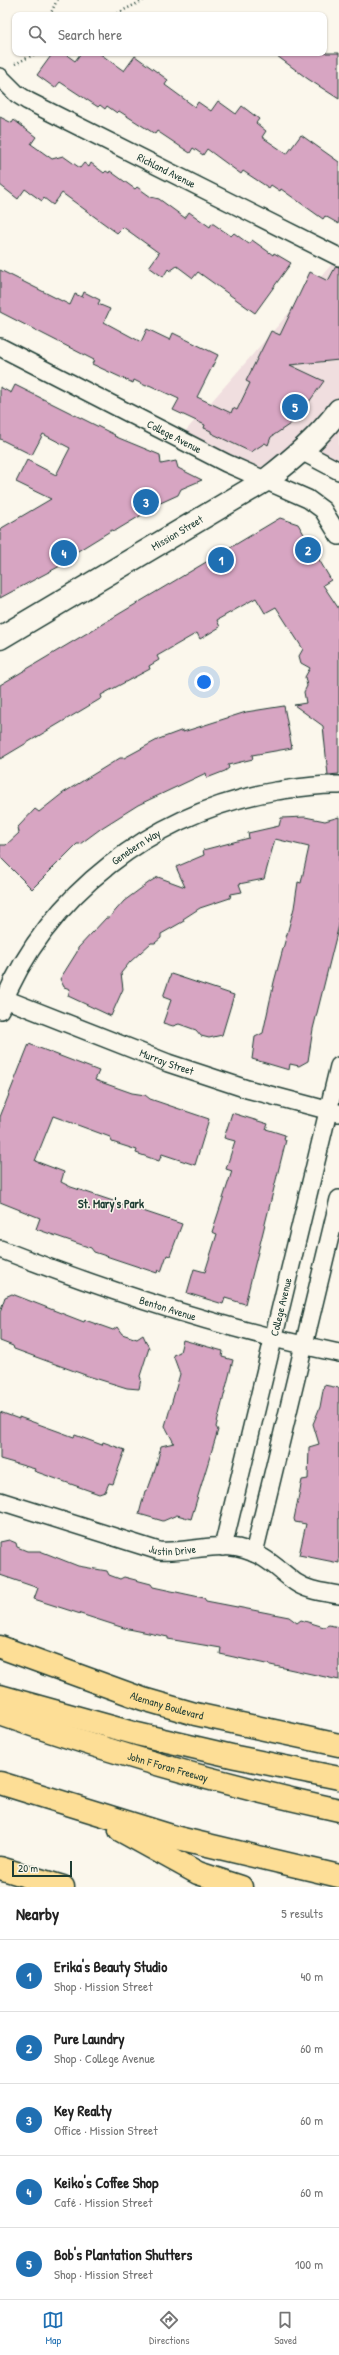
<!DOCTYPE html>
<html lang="en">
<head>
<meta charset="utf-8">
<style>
	:root { --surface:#fff; --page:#f2f2f2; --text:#222; --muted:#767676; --line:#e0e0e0; --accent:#1f6fb2 }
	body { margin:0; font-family:"Patrick Hand",sans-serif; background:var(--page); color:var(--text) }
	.scale { position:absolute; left:12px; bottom:10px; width:60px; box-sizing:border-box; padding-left:4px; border:2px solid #1f3d34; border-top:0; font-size:11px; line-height:14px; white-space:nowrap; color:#1f3d34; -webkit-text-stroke:3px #fbf7ec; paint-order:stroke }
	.you { position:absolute; left:204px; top:682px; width:14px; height:14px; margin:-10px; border:3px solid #fff; border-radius:50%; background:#1a73e8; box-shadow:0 0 0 6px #1a73e833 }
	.badge { display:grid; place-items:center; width:26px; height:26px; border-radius:50%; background:var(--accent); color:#fff; font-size:13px; font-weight:700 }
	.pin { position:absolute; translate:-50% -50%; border:2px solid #fff; box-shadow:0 1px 4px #0006 }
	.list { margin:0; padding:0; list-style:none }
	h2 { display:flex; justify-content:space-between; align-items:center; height:52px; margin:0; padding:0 16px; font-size:17px }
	h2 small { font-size:13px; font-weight:400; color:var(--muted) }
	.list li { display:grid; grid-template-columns:26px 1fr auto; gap:12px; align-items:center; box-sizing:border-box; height:72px; padding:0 16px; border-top:1px solid var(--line) }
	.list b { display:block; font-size:15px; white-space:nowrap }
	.list p { margin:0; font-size:13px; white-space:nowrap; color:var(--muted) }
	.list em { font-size:13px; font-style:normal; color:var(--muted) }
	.icon { flex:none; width:22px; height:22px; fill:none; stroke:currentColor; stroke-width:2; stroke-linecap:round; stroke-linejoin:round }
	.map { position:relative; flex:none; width:339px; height:1887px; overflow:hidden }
	.search { position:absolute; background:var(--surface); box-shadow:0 1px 3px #0004; left:12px; right:12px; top:12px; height:44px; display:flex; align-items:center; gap:10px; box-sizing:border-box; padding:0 14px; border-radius:8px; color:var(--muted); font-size:15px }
	.sheet { height:412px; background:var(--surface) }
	nav { display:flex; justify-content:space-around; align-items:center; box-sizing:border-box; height:56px; border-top:1px solid var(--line); background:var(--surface); font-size:11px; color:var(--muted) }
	nav a { display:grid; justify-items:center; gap:2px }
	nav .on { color:var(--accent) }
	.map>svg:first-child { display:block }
</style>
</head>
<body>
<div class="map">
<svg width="339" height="1887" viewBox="0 0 339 1887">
	<rect width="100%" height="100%" fill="#fbf7ec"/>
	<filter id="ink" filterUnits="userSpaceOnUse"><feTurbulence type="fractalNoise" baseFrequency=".025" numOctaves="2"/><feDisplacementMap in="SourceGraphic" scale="8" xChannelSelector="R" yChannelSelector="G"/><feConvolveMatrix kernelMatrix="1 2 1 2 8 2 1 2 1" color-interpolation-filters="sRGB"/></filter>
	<g filter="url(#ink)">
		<path fill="#f0dedf" d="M339,256v210l-29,-15 -38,28 -90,-44z"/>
		<path fill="#d7a5c2" stroke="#1f3d34" d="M53,53h11l11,8 6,-8h18l25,18 11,-15 33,24 -3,5 30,22 3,-5 13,9 7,-10 18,13 6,-8 17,13 -3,4 10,8 -4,6 25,17 14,-19 38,27v62l-14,-8 -2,3 -42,-30 -1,2 -9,-6 -2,3 -26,-17 -2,3 -34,-25 -4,6 -10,-7 -3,5 -33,-22 -2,3 -36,-23 -2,2 -10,-7 -2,3 -5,-4 -2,2 -38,-25 -5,6 -18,-13z
			M273,53h66v46l-31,-20z
			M0,117l12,6 2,-3 22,17 -5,7 21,15 11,-3 17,12 4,-5 5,4 2,-4 13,10 2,-2 3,2 1,-2 25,18 2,-2 14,10 8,2 26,19 4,-6 21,15 2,-4 19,13 3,-3 15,11 3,-4 21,15 1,-2 17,10 -36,50 -57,-41 -5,6 -16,-12 -7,5 -2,-2 -5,8 -14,-10 10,-14 -36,-26 -6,6 -55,-40 -9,12 -9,-7 -2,3 -17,-12 -7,10 -18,-14z
			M336,266l3,1v93l-49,5 34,16 -28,39 -25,17 -3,8 -3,-2 -14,9 -40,-19v-2l-7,-3 1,-3 -32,-15 6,-11 -30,-14 -3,1 -12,-6 -1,3 -41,-19 2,-4 -94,-48v-42l70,35 5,-11 7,3 2,-5 16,8 -2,4 12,5 -6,13 37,20 6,-13 23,11 3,-7 45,22 -21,42 34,16 2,-5 4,2 13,-27 -4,-2 25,-50 9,4 30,-63 18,9z
			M15,385l100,50 -1,1 46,19 1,9 15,-3 2,7 24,12 -21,9 -3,6 -33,15v3l-30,18 -3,-1 -39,24 2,4 -75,40v-69l51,-30 -35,-17 11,-22 29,15 14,-27 -27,-14 -11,21 -32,-16v-52l11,6z
			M280,518l18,6 33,56 -8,5 16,24v165l-11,1 -5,-49 -29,-21 12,-2 -2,-11 3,-6 -2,-9 5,-9 -9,-5 -2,-7 4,-7 -27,-42 -11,6 -9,-15 -39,22 3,7 -20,12 -3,-6 -40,23 2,4 -10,6 1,3 -49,26 1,3 -102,61v-74z
			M284,706l8,42 -40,7 1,4 -25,6 1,3 -4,3 -18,7 -1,-5 -68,32 -35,22 -23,17h-3l-45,45 -32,-32v-12h6l13,-12 -1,-6 17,-18 4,3 24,-19 57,-35h4l35,-19 24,-9v2l63,-20z
			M305,817l20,4 14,-4v108l-26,104 -5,32 -9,5 -9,-2 -1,6 -37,-11 3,-22 8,-4 11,-51 20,-74 4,-26 3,1 8,-36 -34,-8 -11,40 -25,5 3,8 -11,2 -1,4 -30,10 -17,11 1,2 -23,13v4l-6,5h-4l-21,19 -9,11 2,16 -12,27 -43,-20 2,-7 -6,-2 -4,-8 17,-27 1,-4 28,-30h3l15,-17 27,-20 7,-4 27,10 -9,-20 28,-12 -1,-5 46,-12 -1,-5 31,-7 2,-8z
			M171,974l63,21 -12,40 -13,3 -8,-2 -5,-6 -17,-6 -6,2 -10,-3 8,-23 -8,-3z
			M29,1044l70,27 -4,9 37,13 13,2 5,4 59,20 -14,46 -33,-11 -3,7 -23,-8 1,-3 -25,-8 -2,-5 -57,-21 -18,45 29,11 -3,10 10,5 111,37 -12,32 -3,-1 -6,17 -3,-2 -1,3 -63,-21 -3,-4 -55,-19 4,-11 -40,-16v-85z
			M232,1113l36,11 -2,5 19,6 -1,5h2l-41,164 -20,-6 -2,6 -36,-11 7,-24 11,3 12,-38 -5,-2 20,-61 -6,-2 9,-28 -11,-3z
			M12,1294l72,28 1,-2 28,10 4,-3 5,7 15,5 6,-4 6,13 -9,28 1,3 -2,10 -12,-1 -39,-12 -74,-27 -1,-3 -13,-5v-29l5,-15z
			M183,1340l40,11 -1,6 11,3 -17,67 2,3 -27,89 -14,-4 -14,6 -24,-7 6,-23 3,-2 8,-22 5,-21 13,-3 -9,-17 15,-52 -7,-19 7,-3z
			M324,1385l15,3v175l-40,-8 7,-31 -11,-2 -1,-3 8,-39 6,-1 1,-32 10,-3 -6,-20 7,-17z
			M0,1412l19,7v-2l55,20 1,-2 27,10 1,-3 22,8 -12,34 -4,-1 -4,9 -6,2 -65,-23 1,-2 -35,-10z
			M9,1540l7,3 1,4 10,4h13l38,15 29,5 2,4 11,4 4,-2 27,7 2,3 51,11 2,3 83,16 8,6 4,-3 23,7 5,-2 10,2v53l-119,-26 1,-6 -53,-9v-2l-44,-9 -90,-29 4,-11 -38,-13v-33z"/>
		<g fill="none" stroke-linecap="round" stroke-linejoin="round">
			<g stroke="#1f3d34" stroke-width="20">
				<g id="minor">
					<path id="s1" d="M0,77l17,17 11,7 311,156"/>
					<path id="s2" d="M0,347l226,116 82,36 15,11 16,26"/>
					<path d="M303,452l36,19"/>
					<path id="s3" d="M0,997l168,66 79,26 91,24"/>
					<path id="s4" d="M0,1010c46,-116 154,-198 276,-219 20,-3 42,-7 63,-6"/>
					<path id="s5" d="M0,1249c110,43 223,80 339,104"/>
					<path id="s6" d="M0,1501l159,50c26,2 52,-8 79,-3 27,6 37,19 57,34 13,9 29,10 44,13"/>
					<path id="s7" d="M223,1547l116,-481"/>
					<path d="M254,1553l85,-354"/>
				</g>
			</g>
			<g stroke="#1f3d34" stroke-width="25">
				<g id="secondary">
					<path id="s8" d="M0,638l266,-158c28,-22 52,-42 73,-70"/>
				</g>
			</g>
			<g stroke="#1f3d34" stroke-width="25">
				<g id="primary">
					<path id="s9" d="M0,1647l143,52 52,15 144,31"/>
					<path d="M0,1868l63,19"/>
				</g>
			</g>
			<g stroke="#1f3d34" stroke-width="25">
				<g id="motorway">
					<path d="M0,1696l137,38 99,23 103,21"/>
					<path id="s10" d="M0,1714c111,39 224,71 339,96"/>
					<path d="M0,1783l178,55 161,38"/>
					<path d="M120,1830l78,43 43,14"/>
				</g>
			</g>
			<path stroke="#1f3d34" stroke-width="2.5" stroke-dasharray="1 3" stroke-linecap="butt" d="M50,15l7,-15
				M114,15l30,-15
				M15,64l22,-11"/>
			<use href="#minor" stroke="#fbf7ec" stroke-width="17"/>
			<use href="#secondary" stroke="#fbf7ec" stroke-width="22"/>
			<use href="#primary" stroke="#fdde96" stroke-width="22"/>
			<use href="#motorway" stroke="#fdde96" stroke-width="22"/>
		</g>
	</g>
	<g text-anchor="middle" stroke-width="3" stroke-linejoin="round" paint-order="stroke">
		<g font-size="11" fill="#1f3d34" stroke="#fbf7ec">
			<text dy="4" stroke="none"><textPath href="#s1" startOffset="192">Richland Avenue</textPath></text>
			<text dy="4" stroke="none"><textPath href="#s2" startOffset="196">College Avenue</textPath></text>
			<text dy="4" stroke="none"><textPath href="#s8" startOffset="206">Mission Street</textPath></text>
			<text dy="4" stroke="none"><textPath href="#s4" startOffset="216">Genebern Way</textPath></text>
			<text dy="4" stroke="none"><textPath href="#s3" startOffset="179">Murray Street</textPath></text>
			<text dy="4" stroke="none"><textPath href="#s7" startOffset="247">College Avenue</textPath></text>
			<text dy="4" stroke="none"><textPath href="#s5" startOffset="178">Benton Avenue</textPath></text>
			<text dy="4" stroke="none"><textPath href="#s6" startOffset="180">Justin Drive</textPath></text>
			<text dy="4" stroke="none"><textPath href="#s9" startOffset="177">Alemany Boulevard</textPath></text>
			<text dy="4" stroke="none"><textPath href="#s10" startOffset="176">John F Foran Freeway</textPath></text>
		</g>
		<g font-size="12" font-weight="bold" fill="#1f3d34" stroke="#fbf7ec">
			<text x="111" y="1208">St. Mary's Park</text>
		</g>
	</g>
</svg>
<div class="scale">20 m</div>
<div class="you"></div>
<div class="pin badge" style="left:221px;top:560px">1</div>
<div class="pin badge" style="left:308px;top:550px">2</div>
<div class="pin badge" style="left:146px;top:502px">3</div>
<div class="pin badge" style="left:64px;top:553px">4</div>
<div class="pin badge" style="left:295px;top:407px">5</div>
<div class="search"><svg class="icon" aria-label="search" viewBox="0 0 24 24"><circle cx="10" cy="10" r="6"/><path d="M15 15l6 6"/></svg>Search here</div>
</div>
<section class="sheet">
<h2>Nearby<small>5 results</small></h2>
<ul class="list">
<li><span class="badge">1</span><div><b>Erika's Beauty Studio</b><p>Shop · Mission Street</p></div><em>40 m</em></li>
<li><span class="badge">2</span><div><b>Pure Laundry</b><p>Shop · College Avenue</p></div><em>60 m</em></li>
<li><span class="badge">3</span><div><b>Key Realty</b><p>Office · Mission Street</p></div><em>60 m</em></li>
<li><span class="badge">4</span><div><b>Keiko's Coffee Shop</b><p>Café · Mission Street</p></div><em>60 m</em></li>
<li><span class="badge">5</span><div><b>Bob's Plantation Shutters</b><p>Shop · Mission Street</p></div><em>100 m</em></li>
</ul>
</section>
<nav>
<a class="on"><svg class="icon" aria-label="map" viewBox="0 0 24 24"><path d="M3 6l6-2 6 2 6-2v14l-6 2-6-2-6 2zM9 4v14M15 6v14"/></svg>Map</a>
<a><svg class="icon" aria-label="directions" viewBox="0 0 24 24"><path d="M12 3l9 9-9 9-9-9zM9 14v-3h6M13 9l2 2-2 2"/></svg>Directions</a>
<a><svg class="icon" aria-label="saved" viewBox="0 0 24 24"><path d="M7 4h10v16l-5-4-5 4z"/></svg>Saved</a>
</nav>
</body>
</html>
